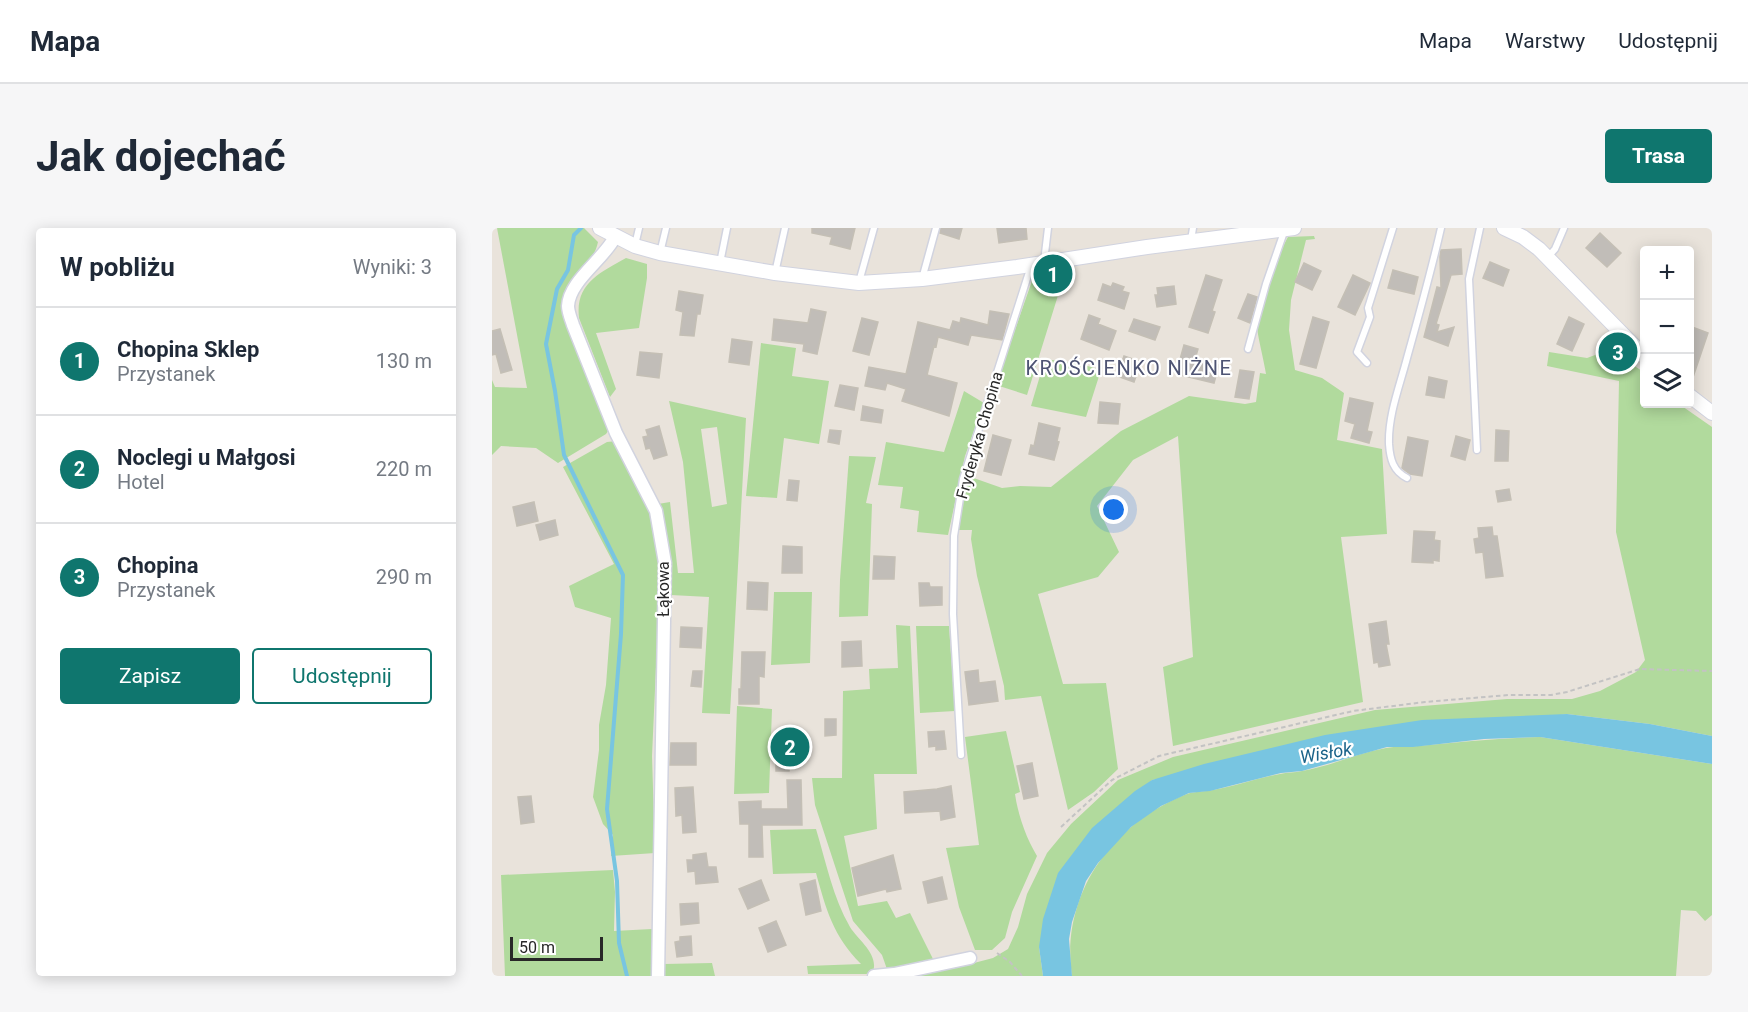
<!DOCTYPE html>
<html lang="pl">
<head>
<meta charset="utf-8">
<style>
	:root { --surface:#fff; --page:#f6f6f7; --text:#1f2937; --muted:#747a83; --line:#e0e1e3; --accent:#0f766e }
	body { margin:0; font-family:Roboto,sans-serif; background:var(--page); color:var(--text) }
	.controls { position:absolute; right:18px; top:18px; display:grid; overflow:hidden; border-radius:6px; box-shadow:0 3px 15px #0003 }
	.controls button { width:54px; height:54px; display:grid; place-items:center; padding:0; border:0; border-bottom:2px solid var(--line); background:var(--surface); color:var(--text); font:30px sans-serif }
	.scale { position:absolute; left:18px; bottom:15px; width:93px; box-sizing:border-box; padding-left:6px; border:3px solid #282828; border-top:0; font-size:16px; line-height:21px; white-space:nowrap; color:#282828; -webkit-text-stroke:4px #fff; paint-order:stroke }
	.you { position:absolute; left:622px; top:282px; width:21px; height:21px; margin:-15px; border:4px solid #fff; border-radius:50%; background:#1a73e8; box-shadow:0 0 0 9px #1a73e833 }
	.badge { display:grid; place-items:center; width:39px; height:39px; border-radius:50%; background:var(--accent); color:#fff; font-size:20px; font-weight:700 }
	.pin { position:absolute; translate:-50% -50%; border:3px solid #fff; box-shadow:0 2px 6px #0006 }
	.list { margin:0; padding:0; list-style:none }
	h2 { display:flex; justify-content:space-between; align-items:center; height:78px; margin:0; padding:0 24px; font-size:26px }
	h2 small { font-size:20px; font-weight:400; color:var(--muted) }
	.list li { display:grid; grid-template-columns:39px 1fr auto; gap:18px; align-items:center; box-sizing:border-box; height:108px; padding:0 24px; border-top:2px solid var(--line) }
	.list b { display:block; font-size:22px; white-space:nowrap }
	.list p { margin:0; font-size:20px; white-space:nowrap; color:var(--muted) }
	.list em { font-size:20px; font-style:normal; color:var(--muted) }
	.actions { display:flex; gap:12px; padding:18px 24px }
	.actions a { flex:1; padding:14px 0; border:2px solid var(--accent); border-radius:6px; text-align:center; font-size:21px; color:var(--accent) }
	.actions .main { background:var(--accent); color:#fff }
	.icon { flex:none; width:33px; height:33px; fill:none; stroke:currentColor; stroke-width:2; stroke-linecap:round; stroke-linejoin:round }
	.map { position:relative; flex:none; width:1220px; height:748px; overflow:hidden; border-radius:6px }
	header { display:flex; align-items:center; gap:36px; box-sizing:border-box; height:84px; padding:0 30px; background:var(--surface); border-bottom:2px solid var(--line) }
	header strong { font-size:28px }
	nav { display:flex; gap:33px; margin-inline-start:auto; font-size:21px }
	.intro { display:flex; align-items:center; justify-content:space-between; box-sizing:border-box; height:144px; padding:0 36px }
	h1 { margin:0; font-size:42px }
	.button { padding:15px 27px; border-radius:6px; background:var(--accent); color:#fff; font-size:21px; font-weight:700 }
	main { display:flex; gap:36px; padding:0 36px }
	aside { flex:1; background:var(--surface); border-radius:6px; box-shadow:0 3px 15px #0003 }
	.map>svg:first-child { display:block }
</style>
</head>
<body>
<header>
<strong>Mapa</strong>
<nav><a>Mapa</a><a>Warstwy</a><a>Udostępnij</a></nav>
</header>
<div class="intro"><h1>Jak dojechać</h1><a class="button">Trasa</a></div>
<main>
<aside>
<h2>W pobliżu<small>Wyniki: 3</small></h2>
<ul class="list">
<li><span class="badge">1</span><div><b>Chopina Sklep</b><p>Przystanek</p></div><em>130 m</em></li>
<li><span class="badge">2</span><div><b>Noclegi u Małgosi</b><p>Hotel</p></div><em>220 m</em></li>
<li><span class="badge">3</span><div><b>Chopina</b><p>Przystanek</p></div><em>290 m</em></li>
</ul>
<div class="actions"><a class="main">Zapisz</a><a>Udostępnij</a></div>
</aside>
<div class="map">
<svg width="1220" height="748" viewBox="0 0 1220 748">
	<rect width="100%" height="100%" fill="#e9e3db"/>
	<path fill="#b1da9d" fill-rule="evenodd" d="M5,0h87l14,14c-3,15 -12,21 -22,32 -5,6 -8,18 -12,26l46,128 -4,6 -48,29 -22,-15 -35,-2 -9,9v-75l3,7 32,1z
		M822,8l1,3 -9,1 -15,60 -2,30 6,40 27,8 22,15 -7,47 45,9 5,85 -46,3 22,165 -190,44 -10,-79 30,-10 -15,-221 -45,24 -36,46 22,46 -21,25 -60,17 25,90 43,-1 12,86 -24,23 -26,18 -27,-114 -36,4 -1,-14 -27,-110 -6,-37 1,-9h-14l10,-54 34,12 18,-2 31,1 70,-56 68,-35 56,8 11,-2 4,-29 6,1c-2,-13 -8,-36 -9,-47 0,-16 22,-75 31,-90z
		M134,30l21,6v14l-8,50 -43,5 20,56 -6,8 -31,-79c-4,-35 21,-45 47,-60z
		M573,45l-38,122 -31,-10 38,-110 25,1z
		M269,115l35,5 -4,28 37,5 -10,63 -35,-6 -7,60 -31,-2z
		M1122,120c7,17 19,14 30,25v31h35l33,23v309l-62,-12 -83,-10 -415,66 -113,167 4,29h-139l45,-10 25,-3 19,-5 15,-9 10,-22 9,-33 20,-41 24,-29 47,-44 55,-23 202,-47 132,-11h65l28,-8 36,-19 9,-12 -29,-128 3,-151 -72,-15 2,-14 38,6z
		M553,131l36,5 20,6 -15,47 -55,-11z
		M472,163l20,12 -19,53 -17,79 -31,-3 2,-21 -19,-3 3,-21 -25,-2 8,-43 58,10z
		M177,173l77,17 -16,296 -28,-1 7,-116 -38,-2 -1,-38 -12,-53 12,-2 8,71h16l-11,-111zM225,199l10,77 -15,3 -11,-78z
		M125,213l31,68 11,38 1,31 -8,178 3,97 -44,3 2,-21 -10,-11 -10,-27 6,-47v-25l7,-40 5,-67 -36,-11 -6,-21 45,-22 -51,-97 44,-25z
		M357,228l27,1 -10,46 6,1 -4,112 -29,1 1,-37z
		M282,364h38l-2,71 -39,2z
		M404,397l14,1 7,148h-43l3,55 -33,7 14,70 29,-5 9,17 14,-5 24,48 -46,11 -6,-17 -29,-34 -38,-116 -3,-27h30l1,-87 27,-2 -1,-20 29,-1z
		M424,398h33l6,85 -35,2z
		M245,478l35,3 -3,84 -35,1z
		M514,503l14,61 -5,2c3,21 11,44 22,62l-25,56 -7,26 -13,12h-17l-16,-43 -13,-59 33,-3 -14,-108z
		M1048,509l172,27v151l-7,6 -9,-10 -15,-1 -5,66h-604c-12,-81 40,-153 115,-182 8,-3 18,-2 26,-4 23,-4 45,-12 67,-16 7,-2 15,-1 22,-3 29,-5 56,-18 84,-23 10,-2 21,-1 32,-2 41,-4 81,-8 122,-9z
		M324,601c10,33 17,69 34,98 8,13 29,27 23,45l-7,2h-58l-1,-8 54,-2c-28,-28 -35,-55 -45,-91l-43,1 -3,-44z
		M121,642l2,22 -1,39 38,-2 1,47h-148l-4,-101z
		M220,735l3,13h-51v-12z"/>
	<path fill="#78c5e1" d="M1075,486l83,10 62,12v28l-172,-27 -56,2 -71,8h-26l-85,24 -21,2 -71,18 -21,2 -28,13 -30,21 -33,36 -12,18 -14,41 -3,17 3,37h-29l-4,-29 4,-28 15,-46 34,-45 43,-37 17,-11 52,-16 121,-29 97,-15z"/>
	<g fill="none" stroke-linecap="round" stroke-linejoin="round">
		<path stroke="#78c5e1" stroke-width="4" d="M89,0l-7,7 -6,35 -11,19 -11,55 9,47 9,64 59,120 -2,59 -14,175 10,72 2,62 8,33"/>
	</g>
	<path fill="#c1bdb8" stroke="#c4bfb5" stroke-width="1.5" d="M320,0h43l-5,21 -20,-5 2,-7 -20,-4z
		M449,0h21l-3,11 -19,-6z
		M505,0h29l1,11 -28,4z
		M1108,5l21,20 -14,14 -21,-19z
		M969,21l1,25 -11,1 -15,49 3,1 -2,7 17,-5 -6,19 -24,-9 13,-50 4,1 -1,-31 1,-7z
		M998,34l19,8 -6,16 -20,-8z
		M812,35l17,8 -9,19 -17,-8z
		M901,42l25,7 -4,17 -26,-6z
		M714,47l16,5 -10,31 3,1 -7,21 -19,-6z
		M861,47l17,8 -15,32 -17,-8z
		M621,55l11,4 -2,4 7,2 -5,16 -26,-9 5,-16 8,3z
		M682,58l2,18 -19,3 -2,-12h3l-1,-7z
		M187,63l24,4 -3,19h-3l-3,22 -14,-1 3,-23 -7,-2z
		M756,66l9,3 -7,26 -12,-5z
		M319,81l15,3 -9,42 -14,-3 1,-7 -32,-4 2,-21 34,4z
		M498,83l19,3 -7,26 -31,-5 -3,10 -30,-8 -2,10 -2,-1 -7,29 30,8 -8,33 -47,-15 4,-12 -19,-6 -2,7 -20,-4 4,-19 37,7 12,-52 32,8 3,-9 7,2 1,-5 27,7z
		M597,87l11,4 -2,5 18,7 -7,19 -28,-11z
		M821,89l16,5 -13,46 -16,-4z
		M1077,89l15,7 -12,27 -15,-7z
		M370,90l16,4 -9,33 -16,-4z
		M642,91l26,8 -5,13 -26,-9z
		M1200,99l16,6 -17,50h-2v-48z
		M8,101l12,41 -11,3 -5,-19 -4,1v-24z
		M240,111l20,3 -3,23 -20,-3z
		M692,117l14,4 -3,10 24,6 -5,18 -38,-9z
		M148,124l22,2 -3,24 -22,-3z
		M632,128l17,6 -7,20 -17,-6z
		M748,142l14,2 -5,27 -14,-2z
		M937,149l18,4 -3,17 -18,-3z
		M348,157l18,3 -4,22 -19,-4z
		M858,170l23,5 -6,28 5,1 -3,11 -18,-5 4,-14 -10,-3z
		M608,174l20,2 -2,20 -20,-1z
		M371,178l20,4 -2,13 -20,-3z
		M547,195l21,5 -3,13 2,1 -5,18 -25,-6 2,-9 3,1z
		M167,198l8,29 -13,4 -4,-11 -4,1 -3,-12 5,-1 -2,-6z
		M338,202l11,1 -2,13 -11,-2z
		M1004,202l13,1 -1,30h-13z
		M501,207l18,5 -10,35 -17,-4z
		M964,208l14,4 -5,20 -14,-4z
		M916,209l20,4 -6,35 -12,-2 -8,-6z
		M297,252l10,1 -2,20 -10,-1z
		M1017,261l2,11 -13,2 -2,-11z
		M42,274l4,19 -21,5 -4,-19z
		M63,292l3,15 -18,5 -4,-15z
		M1000,299l1,9h4l6,40 -17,2 -3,-26 -7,1 -2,-14 5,-1 -1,-10z
		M922,303l21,1 -1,8 6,1 -1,20 -6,-1v3l-21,-1z
		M291,318l19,1v26h-20z
		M382,328l21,1 -1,22h-21z
		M256,354l20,1 -1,27 -20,-1z
		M427,355h10l1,4h12v18l-22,1z
		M894,393l3,23h-3l4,21 -11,2 -1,-5 -4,1 -5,-39z
		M189,399l21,1 -1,20 -21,-1z
		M369,413l1,25 -20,1v-25z
		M250,424h23l-1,25 -5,-1v28h-20v-15h2z
		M486,442l1,13 16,-2 3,20 -29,4 -4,-33z
		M201,443h9l-1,16 -10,-1z
		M333,491h11v16l-11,1z
		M452,503l2,18 -10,1v-4l-7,1 -1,-15z
		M288,506h18v26h-8l-1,11h-13v-11h4z
		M179,515h25v22h-26z
		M540,535l6,33 -14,3 -7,-33z
		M295,552h14l1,45h-40l1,32h-14v-33h-9l-1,-22 22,-1v8h27z
		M459,558l4,31 -14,3 -1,-9 -35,2 -1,-21 33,-3z
		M201,559l3,45 -13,1 -1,-18 -6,1 -1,-28z
		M39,568l3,26 -13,2 -3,-27z
		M214,625l2,14h8l2,15 -22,2 -1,-13 -7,1 -1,-12h6v-5z
		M401,627l8,34 -14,3 -1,-3 -28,7 -6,-28z
		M450,649l5,22 -19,4 -5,-21z
		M269,652l8,20 -21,9 -9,-20z
		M323,652l6,31 -15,4 -6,-31z
		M206,675l1,20 -18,2 -1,-21z
		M284,693l10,24 -18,7 -9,-24z
		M199,708l1,19 -15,2 -2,-15 5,-1v-4z"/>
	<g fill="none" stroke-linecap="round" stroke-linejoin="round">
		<g stroke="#d1d3df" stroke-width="9">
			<path id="service" d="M699,12l2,-12
				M143,17l4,-17
				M168,25l6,-25
				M1055,30l8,-9 9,-21
				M552,34l4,-34
				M228,35l7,-35
				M283,45l10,-45
				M430,51l14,-51
				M367,54l15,-54
				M756,121l18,-65 19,-55
				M875,135l-10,-11 13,-35 -2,-9 25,-80
				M985,222l-8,-171 11,-51
				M915,250c-14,-7 -17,-19 -18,-34 -1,-29 11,-59 18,-86 12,-43 24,-86 34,-130
				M469,527l-8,-141 1,-78 9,-57 68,-213"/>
		</g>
		<g stroke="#d1d3df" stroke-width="15">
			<path id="minor" d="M123,9c-11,22 -46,44 -47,69 0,6 3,13 5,19l43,108 40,78 9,52 -7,413
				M382,748l20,-2 76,-16"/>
		</g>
		<g stroke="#d1d3df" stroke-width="16">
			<path id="tertiary" d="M108,0l35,18 25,7 115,20 84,10 63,-4 95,-12 130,-20 147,-19
				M1012,0l19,9 16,12 105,107
				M1198,168l22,17"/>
		</g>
		<path stroke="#c3c3c3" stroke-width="2" stroke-dasharray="4.5 3" stroke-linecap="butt" d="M569,599l51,-47 47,-24 194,-45 72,-9 84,-7h42l16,-3 73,-23 72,2
			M505,725l13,9 12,14"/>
		<use href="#service" stroke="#fff" stroke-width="6"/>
		<use href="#minor" stroke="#fff" stroke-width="12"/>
		<use href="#tertiary" stroke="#fff" stroke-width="14"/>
	</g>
	<g text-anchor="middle" stroke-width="4.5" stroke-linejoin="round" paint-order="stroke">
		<g font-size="16" fill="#282828" stroke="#fff">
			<text transform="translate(487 207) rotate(-74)" y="6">Fryderyka Chopina</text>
			<text transform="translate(171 361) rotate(-90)" y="6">Łąkowa</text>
		</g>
		<g font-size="18" font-style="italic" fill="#1b6389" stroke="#fff">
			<text transform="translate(834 525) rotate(-10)" y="6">Wisłok</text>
		</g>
		<g font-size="20" letter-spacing="1.5" fill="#4e5473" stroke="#fff">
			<text x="637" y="147">KROŚCIENKO NIŻNE</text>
		</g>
	</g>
</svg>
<div class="controls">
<button>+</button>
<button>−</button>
<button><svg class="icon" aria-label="layers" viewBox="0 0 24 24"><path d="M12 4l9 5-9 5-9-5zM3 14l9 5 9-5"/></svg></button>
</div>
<div class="scale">50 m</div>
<div class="you"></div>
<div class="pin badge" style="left:561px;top:46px">1</div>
<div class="pin badge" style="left:298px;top:519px">2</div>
<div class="pin badge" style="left:1126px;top:124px">3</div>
</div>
</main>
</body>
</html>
